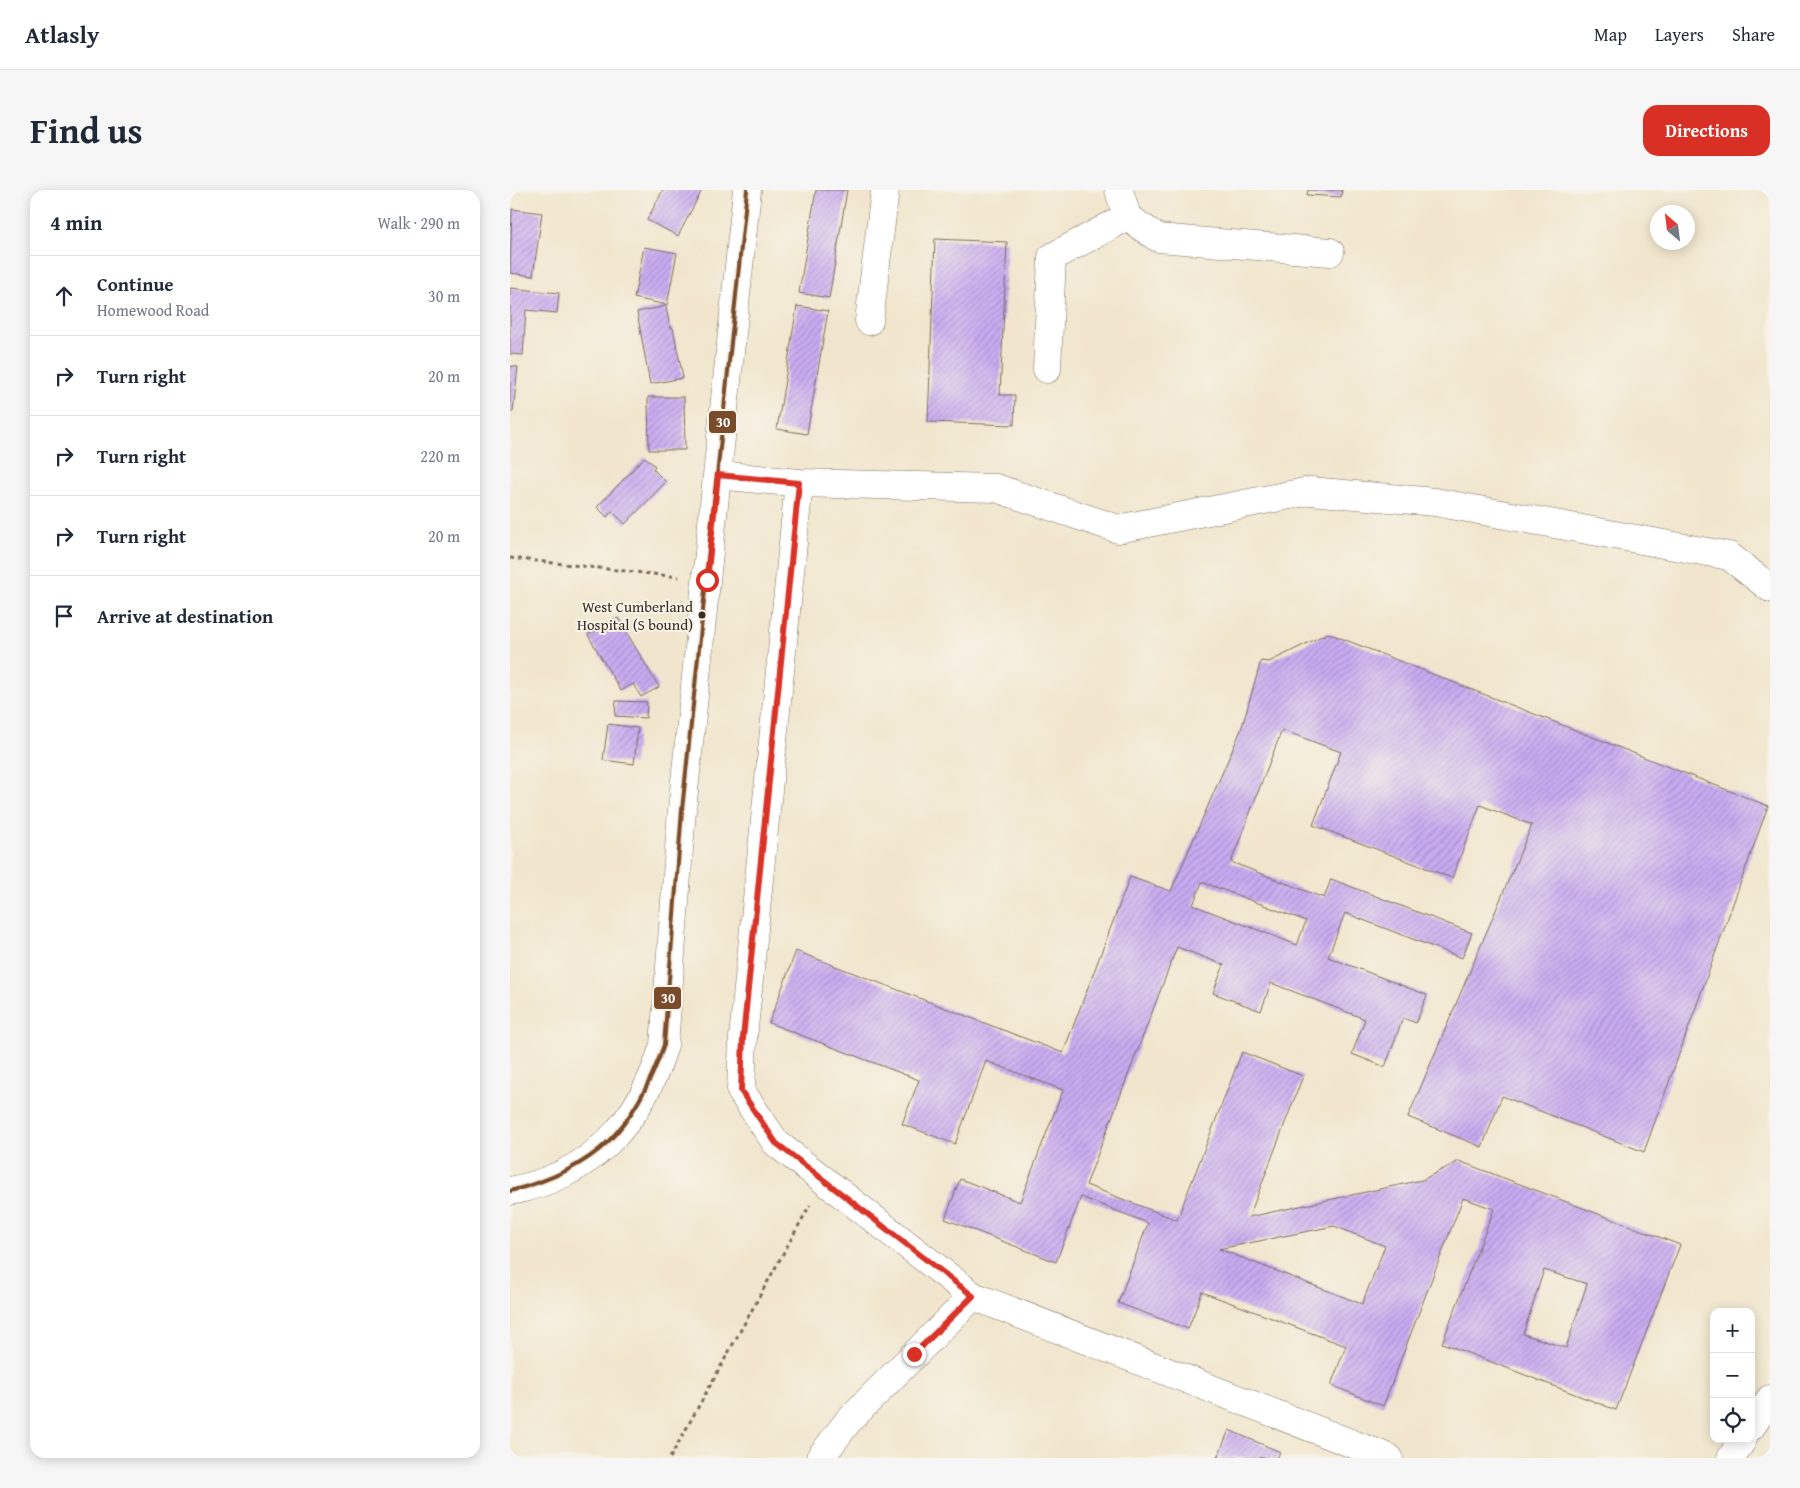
<!DOCTYPE html>
<html lang="en">
<head>
<meta charset="utf-8">
<style>
	:root { --surface:#fff; --page:#f6f6f7; --text:#1f2937; --muted:#747a83; --line:#e0e1e3; --accent:#d93025 }
	body { margin:0; font-family:"Gentium Book Plus",serif; background:var(--page); color:var(--text) }
	.controls { position:absolute; right:15px; bottom:15px; display:grid; overflow:hidden; border-radius:10px; box-shadow:0 2px 12px #0003 }
	.controls button { width:45px; height:45px; display:grid; place-items:center; padding:0; border:0; border-bottom:1px solid var(--line); background:var(--surface); color:var(--text); font:25px sans-serif }
	.compass { position:absolute; left:1140px; top:15px; width:45px; height:45px; border-radius:50%; background:var(--surface); box-shadow:0 2px 12px #0003; rotate:332deg }
	.stop { position:absolute; width:15px; height:15px; margin:-11px; border:4px solid #d93025; border-radius:50%; background:#fff }
	.stop.end { background:#d93025; border-color:#fff; box-shadow:0 1px 5px #0008 }
	.list { margin:0; padding:0; list-style:none }
	h2 { display:flex; justify-content:space-between; align-items:center; height:65px; margin:0; padding:0 20px; font-size:21px }
	h2 small { font-size:16px; font-weight:400; color:var(--muted) }
	.list li { display:grid; grid-template-columns:32px 1fr auto; gap:15px; align-items:center; box-sizing:border-box; height:80px; padding:0 20px; border-top:1px solid var(--line) }
	.list b { display:block; font-size:19px; white-space:nowrap }
	.list p { margin:0; font-size:16px; white-space:nowrap; color:var(--muted) }
	.list em { font-size:16px; font-style:normal; color:var(--muted) }
	.icon { flex:none; width:28px; height:28px; fill:none; stroke:currentColor; stroke-width:2; stroke-linecap:round; stroke-linejoin:round }
	.map { position:relative; flex:none; width:1260px; height:1268px; overflow:hidden; border-radius:15px }
	header { display:flex; align-items:center; gap:30px; box-sizing:border-box; height:70px; padding:0 25px; background:var(--surface); border-bottom:1px solid var(--line) }
	header strong { font-size:24px }
	nav { display:flex; gap:28px; margin-inline-start:auto; font-size:18px }
	.intro { display:flex; align-items:center; justify-content:space-between; box-sizing:border-box; height:120px; padding:0 30px }
	h1 { margin:0; font-size:35px }
	.button { padding:12px 22px; border-radius:15px; background:var(--accent); color:#fff; font-size:18px; font-weight:700 }
	main { display:flex; gap:30px; padding:0 30px }
	aside { flex:1; background:var(--surface); border-radius:15px; box-shadow:0 2px 12px #0003 }
	.map>svg:first-child { display:block }
</style>
</head>
<body>
<header>
<strong>Atlasly</strong>
<nav><a>Map</a><a>Layers</a><a>Share</a></nav>
</header>
<div class="intro"><h1>Find us</h1><a class="button">Directions</a></div>
<main>
<aside>
<h2>4 min<small>Walk · 290 m</small></h2>
<ul class="list">
<li><svg class="icon" aria-label="ahead" viewBox="0 0 24 24"><path d="M12 20V5M6 11l6-6 6 6"/></svg><div><b>Continue</b><p>Homewood Road</p></div><em>30 m</em></li>
<li><svg class="icon" aria-label="right" viewBox="0 0 24 24"><path d="M7 20v-9h11M14 6l5 5-5 5"/></svg><div><b>Turn right</b></div><em>20 m</em></li>
<li><svg class="icon" aria-label="right" viewBox="0 0 24 24"><path d="M7 20v-9h11M14 6l5 5-5 5"/></svg><div><b>Turn right</b></div><em>220 m</em></li>
<li><svg class="icon" aria-label="right" viewBox="0 0 24 24"><path d="M7 20v-9h11M14 6l5 5-5 5"/></svg><div><b>Turn right</b></div><em>20 m</em></li>
<li><svg class="icon" aria-label="arrive" viewBox="0 0 24 24"><path d="M6 21V4h12l-3 4 3 4H6"/></svg><div><b>Arrive at destination</b></div></li>
</ul>
</aside>
<div class="map">
<svg width="1260" height="1268" viewBox="0 0 1260 1268">
	<defs>
		<pattern id="building-hatch" width="6" height="6" patternUnits="userSpaceOnUse" patternTransform="scale(1.25)"><rect width="6" height="6" fill="#c9acf3"/><path d="M-1 1l2-2M0 6l6-6M5 7l2-2" fill="none" stroke="#a48cc4"/></pattern>
	</defs>
	<rect width="100%" height="100%" fill="#f7f3e8"/>
	<filter id="ink" filterUnits="userSpaceOnUse"><feTurbulence type="fractalNoise" baseFrequency=".02" numOctaves="2"/><feDisplacementMap in="SourceGraphic" scale="10" xChannelSelector="R" yChannelSelector="G"/><feConvolveMatrix kernelMatrix="1 2 1 2 8 2 1 2 1" color-interpolation-filters="sRGB"/></filter>
	<filter id="wash" filterUnits="userSpaceOnUse"><feTurbulence type="fractalNoise" baseFrequency=".0096" numOctaves="4" result="noise"/><feDisplacementMap in="SourceGraphic" scale="20" xChannelSelector="R" yChannelSelector="G"/><feGaussianBlur stdDeviation="1.12" result="paint"/><feColorMatrix in="noise" values="0 0 0 0 0 0 0 0 0 0 0 0 0 0 0 0 0 1.4 0 .05"/><feComposite in="paint" operator="in"/></filter>
	<g filter="url(#wash)">
		<rect width="100%" height="100%" fill="#f1e6cd"/>
		<g id="blocks">
			<path fill="url(#building-hatch)" fill-rule="evenodd" d="M153,0h39l-24,46 -31,-16z
				M306,0h31l-18,108 -30,-5z
				M798,0h34l-1,7 -34,-2z
				M2,19l30,4 -9,63 -23,-3z
				M425,49l72,3 -7,153h15l-1,30 -86,-3z
				M134,57l33,6 -10,52 -33,-7z
				M0,98l49,5 -2,20 -31,-3 -3,45 -13,-1z
				M156,116l4,22h3l10,50 -33,6 -13,-72z
				M287,116l31,5 -21,123 -30,-5z
				M0,176l8,1 -5,45h-3z
				M138,207h36l1,53h-36z
				M135,267l10,9 -2,3 13,13 -41,42 -13,-13 -5,6 -10,-10z
				M108,428l41,69 -18,10 -8,-13 -12,7 -33,-56z
				M818,443l440,173 -124,346 -142,-56 -20,51 -74,-30 124,-292 -52,-20 -28,73 -139,-53 28,-73 -59,-22 -51,132 93,36 7,-19 141,54 -10,25 -117,-45 -17,44 99,38 -11,28 -13,-5 -18,49 -33,-13 13,-35 -94,-36 -10,28 -48,-18 11,-28 -47,-18 -91,238 91,35 65,-168 61,24 -54,141 173,-37 37,-19 221,84 -64,165 -174,-67 52,-134 -31,-11 -80,208 -52,-21 15,-39 -144,-54 -14,37 -70,-26 30,-80 -67,-26 -25,65 -111,-43 15,-40 60,23 43,-112 -77,-29 -31,83 -53,-20 17,-44 -150,-57 27,-72 267,102 67,-176 41,14 70,-161 20,-69 8,1zM692,692l104,39 -9,24 -104,-40zM824,1036l51,20 -23,58 -143,-55zM1034,1080l43,14 -21,64 -43,-14z
				M106,511l31,1 -1,16 -31,-2z
				M98,534l30,4 -4,36 -31,-4z
				M719,1240l51,22 -3,6h-60z"/>
		</g>
	</g>
	<g filter="url(#ink)">
		<use href="#blocks" fill-opacity="0" stroke="#7b6c5b" stroke-width="1"/>
		<g fill="none" stroke-linecap="round" stroke-linejoin="round">
			<g stroke="#7b6c5b" stroke-width="29">
				<path id="minor" d="M609,0l8,27 31,21 172,14
					M359,131l16,-131
					M537,179l5,-112 75,-40
					M208,285l81,8
					M0,1001c81,-15 131,-69 154,-146l18,-235 65,-620
					M1241,1237l19,-28
					M310,1268l29,-38 124,-124
					M879,1268l-416,-162 -197,-153 -35,-52 2,-53 56,-555 197,5 122,41 192,-38 125,11 294,54 41,32
					M1221,1268l12,-19"/>
			</g>
			<path stroke="#7b6c5b" stroke-width="3" stroke-dasharray="4 4" stroke-linecap="butt" d="M0,368l169,19
				M160,1268l140,-253"/>
			<use href="#minor" stroke="#fff" stroke-width="28"/>
			<g stroke="#f7f3e8" stroke-width="8">
				<path id="bus-1" d="M0,1001c87,-22 124,-62 154,-146l18,-235 65,-620"/>
			</g>
			<use href="#bus-1" stroke="#7a4b2a" stroke-width="4"/>
		</g>
	</g>
	<g fill="none" stroke-linecap="round" stroke-linejoin="round" filter="url(#ink)">
		<path stroke="#d93025" stroke-width="6" d="M197,390l11,-105 81,8 -56,555 -2,53 35,52 197,153 -59,58"/>
	</g>
	<circle fill="#3b2a1e" stroke="#f7f3e8" stroke-width="2" cx="192" cy="425" r="4.5"/>
	<g text-anchor="middle" stroke-width="4" stroke-linejoin="round" paint-order="stroke">
		<g font-size="15" fill="#3b2a1e" stroke="#f7f3e8" text-anchor="end">
			<text x="183" y="422">West Cumberland<tspan x="183" dy="18">Hospital (S bound)</tspan></text>
		</g>
	</g>
	<g stroke="#f7f3e8" stroke-width="2">
		<rect x="198" y="220" width="29" height="24" rx="5" fill="#7a4b2a"/>
		<rect x="143" y="796" width="29" height="24" rx="5" fill="#7a4b2a"/>
	</g>
	<g font-size="14" text-anchor="middle" font-weight="bold" fill="#fff">
		<text x="213" y="237">30</text>
		<text x="158" y="813">30</text>
	</g>
</svg>
<div class="controls">
<button>+</button>
<button>−</button>
<button><svg class="icon" aria-label="locate" viewBox="0 0 24 24"><circle cx="12" cy="12" r="6"/><path d="M12 2v4M12 18v4M2 12h4M18 12h4"/></svg></button>
</div>
<svg class="compass" viewBox="-18 -18 36 36"><path d="M0-13l5 13h-10z" fill="#e53935"/><path d="M0 13l5-13h-10z" fill="#747a83"/></svg>
<div class="stop" style="left:197px;top:390px"></div>
<div class="stop end" style="left:404px;top:1164px"></div>
</div>
</main>
</body>
</html>
